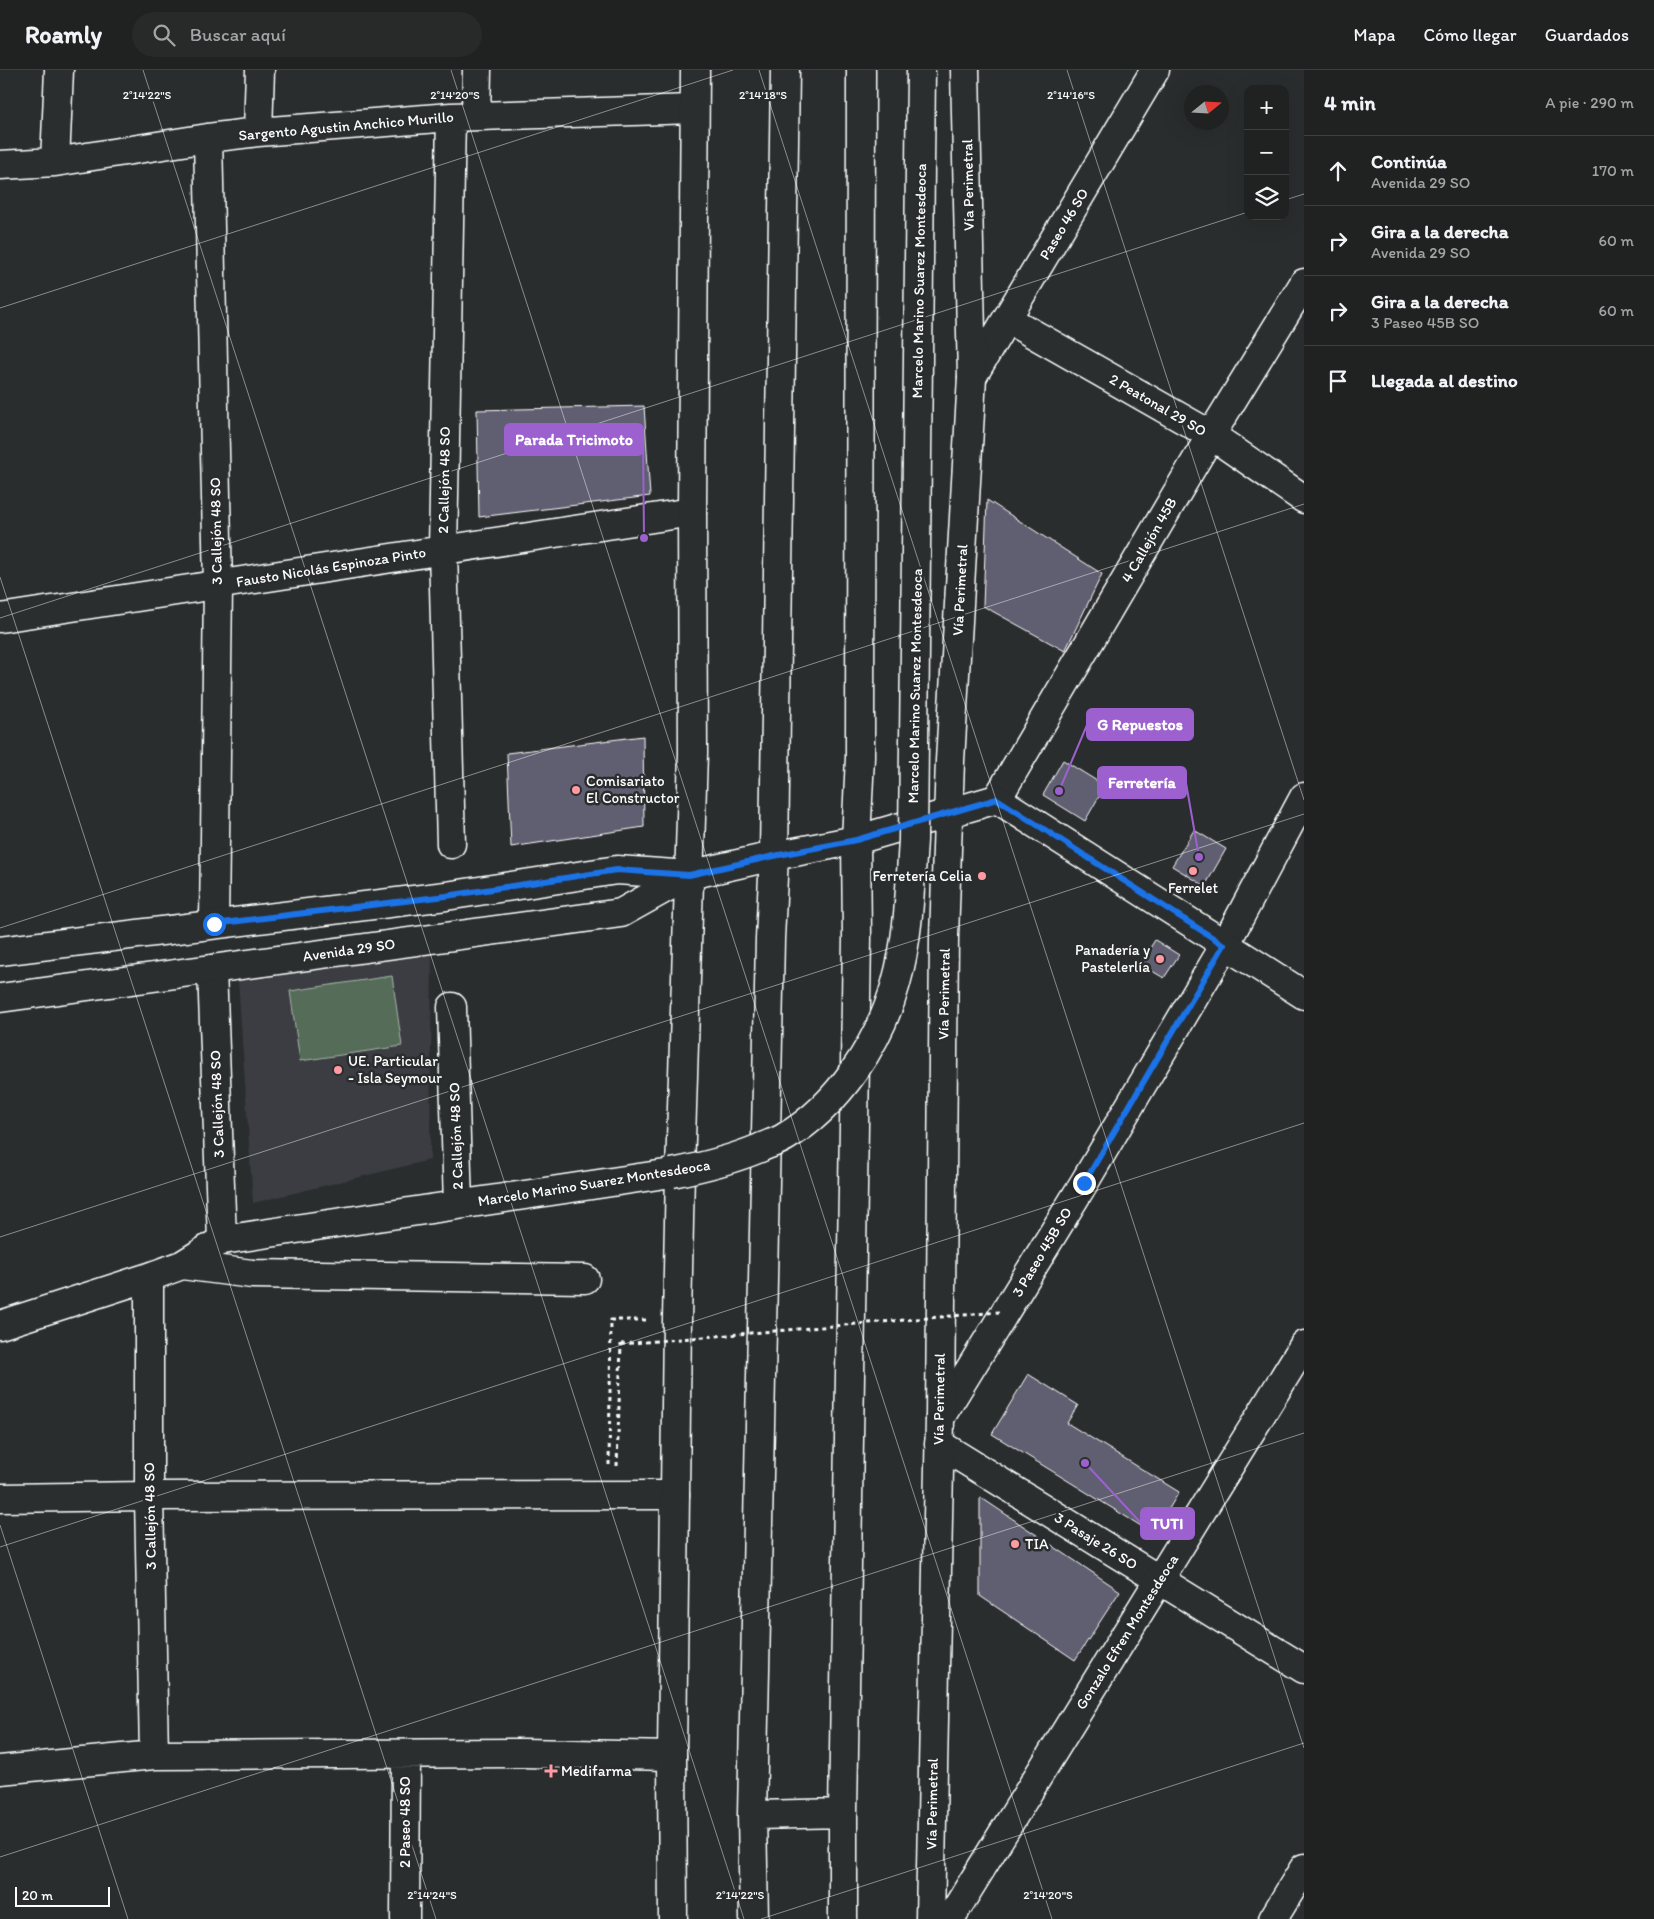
<!DOCTYPE html>
<html lang="es">
<head>
<meta charset="utf-8">
<style>
	:root { --surface:#202222; --page:#282a2a; --text:#f1f3f6; --muted:#a2a4a5; --line:#3d3f40 }
	body { margin:0; font-family:Itim,sans-serif; background:var(--page); color:var(--text) }
	.controls { position:absolute; right:15px; top:15px; display:grid; overflow:hidden; border-radius:10px; box-shadow:0 5px 20px #0002 }
	.controls button { width:45px; height:45px; display:grid; place-items:center; padding:0; border:0; border-bottom:1px solid var(--line); background:var(--surface); color:var(--text); font:25px sans-serif }
	.compass { position:absolute; left:1184px; top:15px; width:45px; height:45px; border-radius:50%; background:var(--surface); box-shadow:0 5px 20px #0002; rotate:72deg }
	.scale { position:absolute; left:15px; bottom:12px; width:95px; box-sizing:border-box; padding-left:5px; border:2px solid #fff; border-top:0; font-size:14px; line-height:18px; white-space:nowrap; color:#fff; -webkit-text-stroke:4px #2a2d2e; paint-order:stroke }
	.stop { position:absolute; width:15px; height:15px; margin:-11px; border:4px solid #1a73e8; border-radius:50%; background:#fff }
	.stop.end { background:#1a73e8; border-color:#fff; box-shadow:0 1px 5px #0008 }
	.list { margin:0; padding:0; list-style:none }
	h2 { display:flex; justify-content:space-between; align-items:center; height:65px; margin:0; padding:0 20px; font-size:21px }
	h2 small { font-size:16px; font-weight:400; color:var(--muted) }
	.list li { display:grid; grid-template-columns:32px 1fr auto; gap:15px; align-items:center; box-sizing:border-box; height:70px; padding:0 20px; border-top:1px solid var(--line) }
	.list b { display:block; font-size:19px; white-space:nowrap }
	.list p { margin:0; font-size:16px; white-space:nowrap; color:var(--muted) }
	.list em { font-size:16px; font-style:normal; color:var(--muted) }
	.icon { flex:none; width:28px; height:28px; fill:none; stroke:currentColor; stroke-width:2; stroke-linecap:round; stroke-linejoin:round }
	.map { position:relative; flex:none; width:1304px; height:1849px; overflow:hidden }
	header { display:flex; align-items:center; gap:30px; box-sizing:border-box; height:70px; padding:0 25px; background:var(--surface); border-bottom:1px solid var(--line) }
	header strong { font-size:24px }
	nav { display:flex; gap:28px; margin-inline-start:auto; font-size:18px }
	.search { width:350px; height:45px; background:var(--page); display:flex; align-items:center; gap:12px; box-sizing:border-box; padding:0 18px; border-radius:28px; color:var(--muted); font-size:19px }
	main { display:flex }
	aside { flex:1; background:var(--surface) }
	.map>svg:first-child { display:block }
</style>
</head>
<body>
<header>
<strong>Roamly</strong>
<div class="search"><svg class="icon" aria-label="search" viewBox="0 0 24 24"><circle cx="10" cy="10" r="6"/><path d="M15 15l6 6"/></svg>Buscar aquí</div>
<nav><a>Mapa</a><a>Cómo llegar</a><a>Guardados</a></nav>
</header>
<main>
<div class="map">
<svg width="1304" height="1849" viewBox="0 0 1304 1849">
	<rect width="100%" height="100%" fill="#2a2d2e"/>
	<filter id="ink" filterUnits="userSpaceOnUse"><feTurbulence type="fractalNoise" baseFrequency=".02" numOctaves="2"/><feDisplacementMap in="SourceGraphic" scale="10" xChannelSelector="R" yChannelSelector="G"/><feConvolveMatrix kernelMatrix="1 2 1 2 8 2 1 2 1" color-interpolation-filters="sRGB"/></filter>
	<g filter="url(#ink)">
		<path fill="#3a3c42" d="M432,883l-2,207 -177,43 -15,-224z"/>
		<path fill="#556c58" stroke="#aab6ac" d="M392,906l10,70 -102,15 -10,-70z"/>
		<path fill="#615f71" stroke="#fff" d="M644,336l6,90 -171,21 -2,-107z
			M987,430l115,74 -37,77 -82,-45z
			M643,666l1,91 -133,20 -4,-94z
			M1063,690l42,26 -20,35 -42,-26z
			M1194,760l32,19 -21,37 -33,-20z
			M1155,870l24,15 -15,23 -24,-14z
			M1028,1304l50,31 -11,18 112,69 -25,42 -162,-100z
			M980,1427l140,94 -45,69 -95,-64z"/>
		<g fill="none" stroke-linecap="round" stroke-linejoin="round">
			<g stroke="#fff" stroke-width="31">
				<path id="street" d="M476,46l1,-46
					M258,62l2,-62
					M208,68l10,447 -4,339
					M55,92l4,-92
					M0,95l55,-3 153,-24 50,-6 193,-15 243,-8
					M1007,249l204,116 93,64
					M972,307l183,-307
					M0,548l692,-106
					M997,729l214,-364 93,-152
					M451,774l-8,-294 8,-433
					M212,899l10,271
					M452,937l6,198
					M182,1195l70,9 333,5
					M149,1207v219l5,259
					M0,1255l149,-48 33,-12 40,-25 450,-67
					M940,1348l144,-235 141,-238 79,-148
					M939,1374l365,225
					M0,1428l149,-2 526,-1
					M0,1700l154,-15 369,-2 149,3
					M405,1849l1,-165
					M1273,1849l31,-51"/>
			</g>
			<g stroke="#fff" stroke-width="31">
				<path id="secondary" d="M0,881l446,-55 171,-26 72,5
					M0,928l621,-85 68,-38 85,-19 82,-16 141,-41 307,196
					M673,1849l-1,-163 5,-436 3,-148 13,-419 -1,-241 3,-442
					M930,1849l10,-501 4,-481 6,-176 22,-384 -7,-307
					M950,1849l354,-574"/>
			</g>
			<g stroke="#fff" stroke-width="31">
				<path id="highway" d="M752,1745l91,-2
					M754,1849l-2,-104 18,-876 4,-83 11,-786
					M843,1849v-106l14,-875 -1,-98 4,-83 1,-687"/>
			</g>
			<path stroke="#fff" stroke-width="3" stroke-dasharray="4 4" stroke-linecap="butt" d="M609,1395l2,-145h36
				M617,1396l4,-122"/>
			<use href="#street" stroke="#2a2d2e" stroke-width="28"/>
			<use href="#secondary" stroke="#2a2d2e" stroke-width="28"/>
			<use href="#highway" stroke="#2a2d2e" stroke-width="28"/>
			<g stroke="#fff" stroke-width="31" stroke-linecap="butt">
				<path id="street-bridge" d="M672,1103c31,-6 59,-13 88,-25 8,-4 17,-6 25,-11 53,-31 95,-95 111,-154 13,-46 14,-96 17,-143l8,-770"/>
			</g>
			<path stroke="#fff" stroke-width="3" stroke-dasharray="4 4" stroke-linecap="butt" d="M621,1274l378,-32"/>
			<use href="#street-bridge" stroke="#2a2d2e" stroke-width="28"/>
		</g>
	</g>
	<g fill="none" stroke-linecap="round" stroke-linejoin="round" filter="url(#ink)">
		<path stroke="#1a73e8" stroke-width="6" d="M214,854l232,-28 171,-26 72,5 85,-19 82,-16 141,-41 227,146 -140,238"/>
	</g>
	<path fill="none" stroke="#fff" stroke-width="1" stroke-opacity="0.45" d="M143,0l601,1849M451,0l601,1849M759,0l545,1678M1067,0l237,730M1285,130l19,-6M0,238l733,-238M0,507l436,1342M0,548l1248,-406M0,858l1304,-424M0,1167l1304,-423M0,1455l128,394M0,1477l1304,-424M0,1787l1304,-424M761,1849l543,-176"/>
	<g fill="#ff9aa2" stroke="#2a2d2e" stroke-width="2">
		<circle cx="576" cy="720" r="5"/>
		<circle cx="1193" cy="801" r="5"/>
		<circle cx="982" cy="806" r="5"/>
		<circle cx="1160" cy="889" r="5"/>
		<circle cx="338" cy="1000" r="5"/>
		<circle cx="1015" cy="1474" r="5"/>
		<path d="M548.5 1693.5h5v5h5v5h-5v5h-5v-5h-5v-5h5z"/>
	</g>
	<g text-anchor="middle" stroke-width="5" stroke-linejoin="round" paint-order="stroke">
		<g font-size="15" fill="#fff" stroke="#2a2d2e">
			<text transform="translate(346 56) rotate(-5)" y="5">Sargento Agustin Anchico Murillo</text>
			<text transform="translate(968 115) rotate(-91)" y="5">Vía Perimetral</text>
			<text transform="translate(1064 154) rotate(-59)" y="5">Paseo 46 SO</text>
			<text transform="translate(919 211) rotate(-89)" y="5">Marcelo Marino Suarez Montesdeoca</text>
			<text transform="translate(1158 335) rotate(30)" y="5">2 Peatonal 29 SO</text>
			<text transform="translate(444 410) rotate(-89)" y="5">2 Callejón 48 SO</text>
			<text transform="translate(216 461) rotate(-91)" y="5">3 Callejón 48 SO</text>
			<text transform="translate(1149 470) rotate(-60)" y="5">4 Callejón 45B</text>
			<text transform="translate(331 497) rotate(-9)" y="5">Fausto Nicolás Espinoza Pinto</text>
			<text transform="translate(960 520) rotate(-87)" y="5">Vía Perimetral</text>
			<text transform="translate(915 616) rotate(-89)" y="5">Marcelo Marino Suarez Montesdeoca</text>
			<text transform="translate(349 880) rotate(-8)" y="5">Avenida 29 SO</text>
			<text transform="translate(944 924) rotate(-89)" y="5">Vía Perimetral</text>
			<text transform="translate(217 1034) rotate(-92)" y="5">3 Callejón 48 SO</text>
			<text transform="translate(456 1066) rotate(-92)" y="5">2 Callejón 48 SO</text>
			<text transform="translate(594 1113) rotate(-9)" y="5">Marcelo Marino Suarez Montesdeoca</text>
			<text transform="translate(1042 1182) rotate(-59)" y="5">3 Paseo 45B SO</text>
			<text transform="translate(939 1329) rotate(-89)" y="5">Vía Perimetral</text>
			<text transform="translate(150 1446) rotate(-91)" y="5">3 Callejón 48 SO</text>
			<text transform="translate(1096 1471) rotate(32)" y="5">3 Pasaje 26 SO</text>
			<text transform="translate(1127 1562) rotate(-58)" y="5">Gonzalo Efren Montesdeoca</text>
			<text transform="translate(932 1734) rotate(-89)" y="5">Vía Perimetral</text>
			<text transform="translate(405 1752) rotate(-90)" y="5">2 Paseo 48 SO</text>
		</g>
		<g font-size="15" fill="#fff" stroke="#2a2d2e" text-anchor="start">
			<text x="586" y="716">Comisariato<tspan x="586" dy="17">El Constructor</tspan></text>
			<text x="972" y="811" text-anchor="end">Ferretería Celia</text>
			<text x="1193" y="823" text-anchor="middle">Ferrelet</text>
			<text x="1150" y="885" text-anchor="end">Panadería y<tspan x="1150" dy="17">Pastelerlía</tspan></text>
			<text x="348" y="996">UE. Particular<tspan x="348" dy="17">- Isla Seymour</tspan></text>
			<text x="1025" y="1479">TIA</text>
			<text x="561" y="1706">Medifarma</text>
		</g>
	</g>
	<g font-size="12" text-anchor="middle" fill="#fff" stroke="#2a2d2e" stroke-width="5" stroke-linejoin="round" paint-order="stroke">
		<text x="147" y="29">2°14'22"S</text>
		<text x="455" y="29">2°14'20"S</text>
		<text x="763" y="29">2°14'18"S</text>
		<text x="1071" y="29">2°14'16"S</text>
		<text x="432" y="1829">2°14'24"S</text>
		<text x="740" y="1829">2°14'22"S</text>
		<text x="1048" y="1829">2°14'20"S</text>
	</g>
	<path fill="none" stroke="#9c61cf" stroke-width="2" d="M644 468L643 370M1059 721L1087 655M1199 787L1186 713M1085 1393L1141 1453"/>
	<g fill="#9c61cf" stroke="#2a2d2e" stroke-width="2">
		<circle cx="644" cy="468" r="5"/>
		<circle cx="1059" cy="721" r="5"/>
		<circle cx="1199" cy="787" r="5"/>
		<circle cx="1085" cy="1393" r="5"/>
	</g>
	<g fill="#9c61cf" stroke="#9c61cf" stroke-width="2">
		<rect x="505" y="354" width="138" height="31" rx="5"/>
		<rect x="1087" y="639" width="106" height="31" rx="5"/>
		<rect x="1098" y="697" width="88" height="31" rx="5"/>
		<rect x="1141" y="1438" width="53" height="31" rx="5"/>
	</g>
	<g font-size="16" text-anchor="middle" font-weight="bold" fill="#fff">
		<text x="574" y="375">Parada Tricimoto</text>
		<text x="1140" y="660">G Repuestos</text>
		<text x="1142" y="718">Ferretería</text>
		<text x="1167" y="1459">TUTI</text>
	</g>
</svg>
<div class="controls">
<button>+</button>
<button>−</button>
<button><svg class="icon" aria-label="layers" viewBox="0 0 24 24"><path d="M12 4l9 5-9 5-9-5zM3 14l9 5 9-5"/></svg></button>
</div>
<svg class="compass" viewBox="-18 -18 36 36"><path d="M0-13l5 13h-10z" fill="#e53935"/><path d="M0 13l5-13h-10z" fill="#a2a4a5"/></svg>
<div class="scale">20 m</div>
<div class="stop" style="left:214px;top:854px"></div>
<div class="stop end" style="left:1084px;top:1113px"></div>
</div>
<aside>
<h2>4 min<small>A pie · 290 m</small></h2>
<ul class="list">
<li><svg class="icon" aria-label="ahead" viewBox="0 0 24 24"><path d="M12 20V5M6 11l6-6 6 6"/></svg><div><b>Continúa</b><p>Avenida 29 SO</p></div><em>170 m</em></li>
<li><svg class="icon" aria-label="right" viewBox="0 0 24 24"><path d="M7 20v-9h11M14 6l5 5-5 5"/></svg><div><b>Gira a la derecha</b><p>Avenida 29 SO</p></div><em>60 m</em></li>
<li><svg class="icon" aria-label="right" viewBox="0 0 24 24"><path d="M7 20v-9h11M14 6l5 5-5 5"/></svg><div><b>Gira a la derecha</b><p>3 Paseo 45B SO</p></div><em>60 m</em></li>
<li><svg class="icon" aria-label="arrive" viewBox="0 0 24 24"><path d="M6 21V4h12l-3 4 3 4H6"/></svg><div><b>Llegada al destino</b></div></li>
</ul>
</aside>
</main>
</body>
</html>
